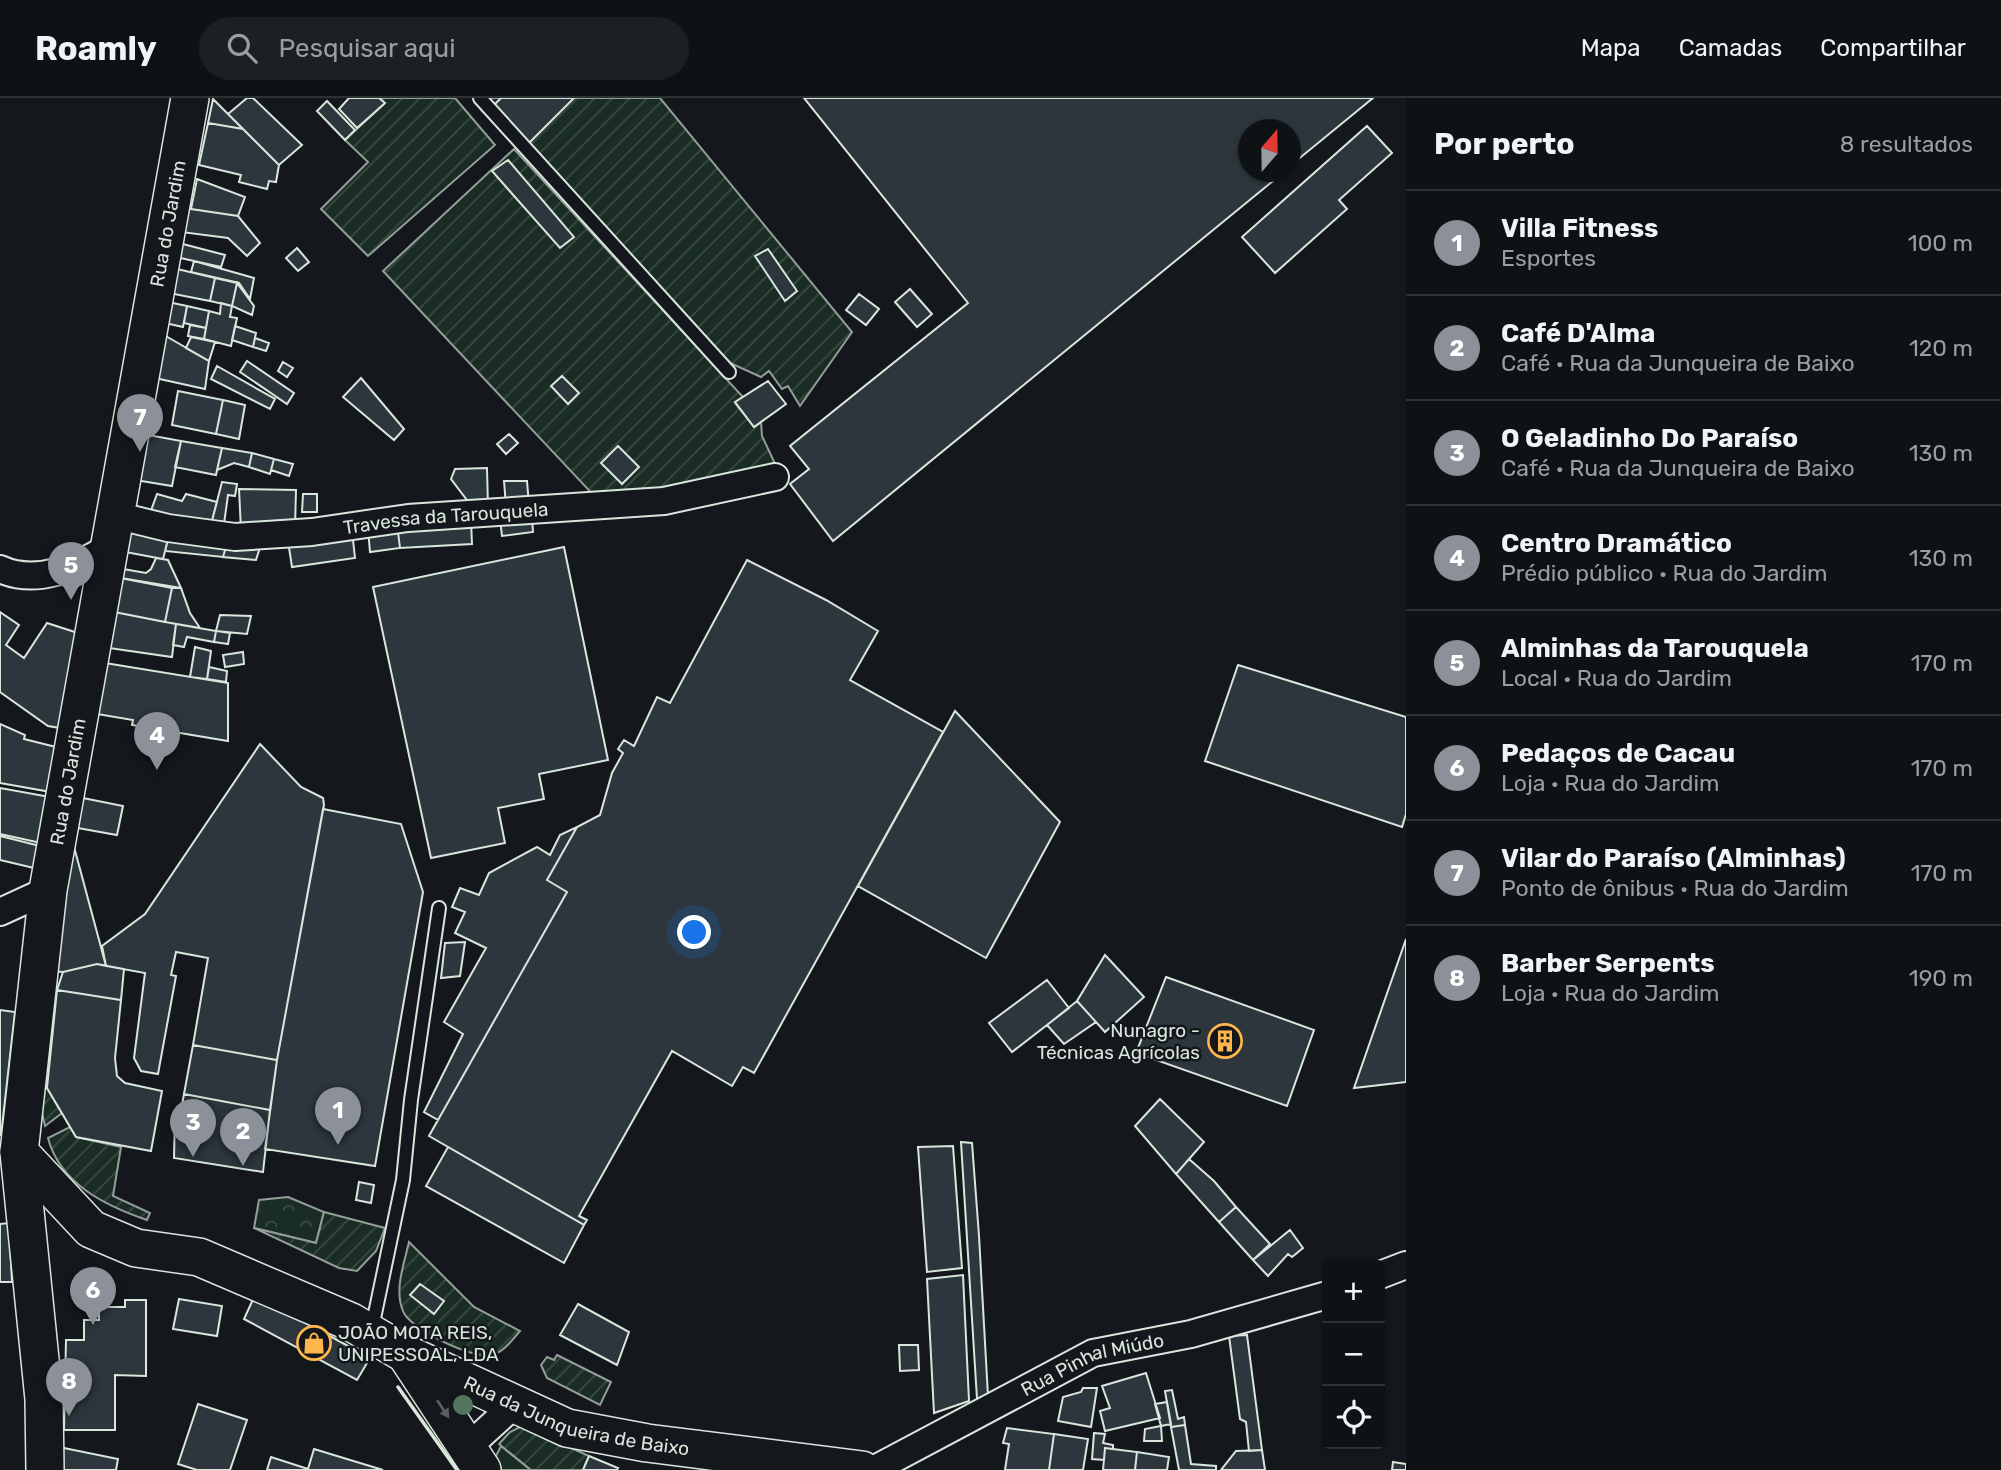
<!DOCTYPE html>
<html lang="pt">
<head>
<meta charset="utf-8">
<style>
	:root { --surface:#0f1215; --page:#1d2022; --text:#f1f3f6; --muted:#9b9ea0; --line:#2f3234; --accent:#8c9099 }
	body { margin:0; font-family:Rubik,sans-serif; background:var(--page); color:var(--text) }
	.controls { position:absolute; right:21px; bottom:21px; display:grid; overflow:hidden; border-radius:7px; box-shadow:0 2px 5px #0004 }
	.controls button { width:63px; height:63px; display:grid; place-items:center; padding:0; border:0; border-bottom:2px solid var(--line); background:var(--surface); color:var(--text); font:35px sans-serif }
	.compass { position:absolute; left:1238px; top:21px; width:63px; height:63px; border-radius:50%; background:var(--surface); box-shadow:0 2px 5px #0004; rotate:20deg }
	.you { position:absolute; left:695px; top:835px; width:24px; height:24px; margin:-18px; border:5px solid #fff; border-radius:50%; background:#1a73e8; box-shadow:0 0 0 10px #1a73e833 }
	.badge { display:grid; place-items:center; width:46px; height:46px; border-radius:50%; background:var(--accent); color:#fff; font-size:23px; font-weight:700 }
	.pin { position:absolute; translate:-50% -58px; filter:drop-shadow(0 2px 4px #0008) }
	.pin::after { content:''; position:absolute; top:37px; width:24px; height:21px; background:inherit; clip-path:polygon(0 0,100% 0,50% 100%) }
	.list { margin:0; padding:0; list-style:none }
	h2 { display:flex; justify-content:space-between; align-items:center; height:91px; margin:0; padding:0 28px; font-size:30px }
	h2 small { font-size:23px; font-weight:400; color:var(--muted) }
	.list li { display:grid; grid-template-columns:46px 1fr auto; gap:21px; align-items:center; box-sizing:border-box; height:105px; padding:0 28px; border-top:2px solid var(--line) }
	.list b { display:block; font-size:26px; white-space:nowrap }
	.list p { margin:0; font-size:23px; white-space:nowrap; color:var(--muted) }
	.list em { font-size:23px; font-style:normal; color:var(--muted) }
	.icon { flex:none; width:38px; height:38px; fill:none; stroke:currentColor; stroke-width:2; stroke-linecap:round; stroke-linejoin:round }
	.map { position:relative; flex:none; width:1406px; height:1372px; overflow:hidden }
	header { display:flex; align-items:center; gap:42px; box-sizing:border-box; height:98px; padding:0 35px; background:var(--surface); border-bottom:2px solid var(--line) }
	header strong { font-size:33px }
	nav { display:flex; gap:38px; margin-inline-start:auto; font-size:24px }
	.search { width:490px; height:63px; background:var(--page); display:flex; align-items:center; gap:18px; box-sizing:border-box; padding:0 24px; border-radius:38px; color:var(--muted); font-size:26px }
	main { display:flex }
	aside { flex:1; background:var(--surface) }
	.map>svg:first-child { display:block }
</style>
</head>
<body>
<header>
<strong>Roamly</strong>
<div class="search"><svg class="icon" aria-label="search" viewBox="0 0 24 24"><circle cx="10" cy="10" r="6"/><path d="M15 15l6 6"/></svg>Pesquisar aqui</div>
<nav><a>Mapa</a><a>Camadas</a><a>Compartilhar</a></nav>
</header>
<main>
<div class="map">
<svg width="1406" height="1372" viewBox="0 0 1406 1372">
	<defs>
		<pattern id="forest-crowns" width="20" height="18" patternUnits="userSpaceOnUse" patternTransform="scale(1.75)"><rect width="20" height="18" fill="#1a2d24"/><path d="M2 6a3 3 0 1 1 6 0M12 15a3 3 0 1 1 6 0" fill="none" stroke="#3b4b43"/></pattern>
		<pattern id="garden-furrows" width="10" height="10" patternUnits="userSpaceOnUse" patternTransform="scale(1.75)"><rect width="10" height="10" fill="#1a2d24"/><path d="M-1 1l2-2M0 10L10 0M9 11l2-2" fill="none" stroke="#3b4b43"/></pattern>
	</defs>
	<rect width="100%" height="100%" fill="#14181c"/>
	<path fill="#1a2d24" stroke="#939e99" stroke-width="2" d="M501,1348l30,24h-31l-4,-14z"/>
	<path fill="url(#forest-crowns)" stroke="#939e99" stroke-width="2" d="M288,1099l36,15 -8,31 -62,-15 5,-28z"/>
	<path fill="url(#garden-furrows)" stroke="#939e99" stroke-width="2" d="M379,0h76l40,47 -127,111 -47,-47 47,-47 -23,-22 39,-36z
		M487,0h173l192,234 -52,74 -12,-20 -6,3 -13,-18 -8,6 -31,-14z
		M514,51l229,248 -8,6 19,24 7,-5 1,14 15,32 -178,33 -216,-230z
		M44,935l9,2 -6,53 15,25 -17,13 -8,-36z
		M70,1029l7,10 44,10 -8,49 37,17 -3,7c-41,-14 -87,-36 -99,-82z
		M324,1114l61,16 -9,23 -19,20 -18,-3 -85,-40 62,15z
		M409,1144l65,65 46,24c-8,9 -16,21 -28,24 -18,5 -83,-26 -89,-44 -9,-21 1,-47 6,-69z
		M557,1257l54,27 -11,23 -53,-27 -6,-13 6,-8 7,3z
		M522,1328l67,30 -6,14h-52l-32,-26 11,-12z"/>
	<path fill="#2c363c" stroke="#d8e6dc" stroke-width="2" d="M247,0h6l49,47 -23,20 -51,-51z
		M349,0h30l6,5 -28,25 -18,-19z
		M501,0h73l-45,45 -37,-36z
		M804,0h569l-83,68v-36h-42v42h36l-451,369 -43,-57 19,-15 -19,-23 178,-143z
		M213,1l30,30 -35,-6z
		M327,3l28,29 -10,10 -28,-29z
		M208,25l35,6 36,36 -3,17 -7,-1 -2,8 -28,-7 2,-7 -42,-10z
		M1367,28l25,27 -53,47 8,9 -72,64 -33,-36z
		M508,62l66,77 -14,11 -68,-77z
		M197,81l48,18 -7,19 -47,-7z
		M184,110l54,8 22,27 -13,13 -19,-18 -47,-6z
		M179,145l46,12 -4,12 -45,-10z
		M297,150l12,14 -11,9 -12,-13z
		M768,151l29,42 -12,10 -30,-45z
		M194,163l60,17 -4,21 -11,-16 -48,-11z
		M173,170l42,10 -5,23 -41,-8z
		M215,180l22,5 -5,23 -22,-5z
		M237,185l17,23 -2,9 -20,-9z
		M910,191l22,25 -15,13 -22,-25z
		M859,196l20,15 -13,16 -20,-15z
		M168,204l19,4 -4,21 -18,-4z
		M221,205l11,3 -2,11 7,1 -6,28 -27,-7 5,-28 11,3z
		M187,208l22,5 -3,17 -22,-5z
		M190,227l16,3 -2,11 -16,-3z
		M235,228l21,7 -3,14 -21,-7z
		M164,237l45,26 -4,28 -50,-11z
		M191,239l24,5 -6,19 -23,-13z
		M255,240l14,5 -3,8 -13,-4z
		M247,263l47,32 -7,11 -47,-32z
		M283,264l10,6 -6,9 -9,-6z
		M217,268l58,33 -5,10 -59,-30z
		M562,278l17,17 -11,11 -17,-18z
		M361,280l43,51 -10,11 -51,-43z
		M768,283l18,23 -32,23 -19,-25z
		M178,293l45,9 -7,34 -44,-9z
		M223,302l22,5 -6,34 -23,-5z
		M143,336l38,7 -9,45 -37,-6z
		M509,336l9,9 -12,11 -9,-10z
		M181,343l41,7 -6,27 -41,-8z
		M618,348l21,21 -17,17 -21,-21z
		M222,350l30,5 -3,14 -15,-4 -17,7z
		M252,355l22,6 -4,15 -21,-7z
		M274,361l19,5 -4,12 -18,-6z
		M487,370l1,39 -15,1 -22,-29 4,-10z
		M504,383h23l2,24 -23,1z
		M222,384l15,2 -2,12 -7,-1 -5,36 -13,-3z
		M239,391l57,1 -1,37 -54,3z
		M157,396l25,7 4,-7 31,8 -7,26 -61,-12z
		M303,396h14v18h-15z
		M532,420l1,14 -31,4 -2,-17z
		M471,423l1,23 -72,4 -3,-24z
		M397,426l3,24 -30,4 -2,-23z
		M124,427l46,7 -7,27 -43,-8z
		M352,433l3,27 -63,9 -4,-26z
		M170,434l58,8 -5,17 -58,-6z
		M228,442l34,1 -6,19 -33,-3z
		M564,449l44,213 -69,14 5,25 -46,9 7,35 -74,15 -58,-271z
		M156,460l12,2 13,28 -66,-11 2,-9 29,5 5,-4z
		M747,462l79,40 52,31 -28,49 93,52 -189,341 -11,-6 -11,19 -60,-35 -93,165 8,4 -3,5 -155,-89 138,-244 -20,-12 30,-53 23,-12 12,-42 11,-20 -5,-4 6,-9 10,6 23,-49 13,6z
		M115,479l57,11 -7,34 -56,-11z
		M172,490h9l9,25 10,15 -35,-6z
		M109,513l67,13 -4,33 -70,-10z
		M0,514l19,13 -13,20 18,13 23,-35 34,11 -21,94 -12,-2 -48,-34z
		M220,517l31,1 -4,18 -31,-3z
		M176,526l40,7 -2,11 -27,-5 -3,10 -11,-2z
		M216,533l14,2 -2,11 -14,-2z
		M195,549l16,4 -4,28 -17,-2z
		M243,554l1,12 -19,3 -2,-12z
		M99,564l129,21v58l-96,-16 1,-5 -42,-7z
		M1238,567l168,52v97l-4,13 -197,-66z
		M209,569l18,4 -1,11 -19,-3z
		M955,613l105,111 -74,136 -128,-72z
		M0,626l25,11 -1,4 36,9 -9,44 -51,-9z
		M260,646l41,43 22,11 1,7 -47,255 -84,-15 15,-87 -32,-6 -5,23 5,1 -18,98 -17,-3 -7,-13 11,-85 -39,-7 -4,-20 43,-32z
		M0,690l50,9 -9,46 -41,-9z
		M78,699l45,9 -6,29 -45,-8z
		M323,711l78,15 22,68 -48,274 -110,-17 12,-89z
		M577,729l-30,53 20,12 -129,228 -14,-8 39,-78 -19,-12 42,-74 -31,-15 10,-21 -13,-5 8,-19 19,7 10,-22 48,-26 13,8 10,-20z
		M0,738l40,10 -6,22 -34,-8z
		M73,745l33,123 -9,-2 -34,8 -12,-1z
		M1406,841v143l-52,6z
		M465,844l-5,34 -19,2 4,-35z
		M1105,857l39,42 -39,35 -28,-31z
		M97,866l27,5 -3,31 -64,-10 6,-18z
		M1166,879l148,53 -27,76 -151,-53z
		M1047,882l22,28 -57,44 -23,-29z
		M57,892l64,10 -6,58 2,18 8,7 37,8 -11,60 -75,-14 -29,-49z
		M1077,903l19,21 -32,22 -17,-19z
		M0,912l15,2 -14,123h-1z
		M193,947l84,15 -7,50 -86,-16z
		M184,996l86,16 -7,62 -89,-14 1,-43 5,1z
		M1160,1001l44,43 -28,32 -41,-48z
		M961,1044l11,1 7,93 9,160 -11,3z
		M953,1048l9,122 -35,4 -9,-125z
		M448,1049l136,78 -20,38 -138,-77z
		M1189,1061l25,22 22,26 -17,15 -43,-48z
		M359,1084l15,3 -3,18 -15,-3z
		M1236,1109l34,37 -17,16 -34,-38z
		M9,1125l3,59h-12v-58z
		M1290,1132l13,18 -11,9 -4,-3 -20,22 -15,-16z
		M963,1177l6,126 -35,12 -7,-134z
		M420,1186l24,17 -10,13 -24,-19z
		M255,1197l115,63 -13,22 -113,-61z
		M179,1201l43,7 -5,30 -44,-7z
		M125,1202h21v76l-31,-1v55h-51l2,-90h18v-20h15v-13h26z
		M578,1206l51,28 -12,33 -57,-30z
		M1247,1237l15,115 -13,1 -3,-29 -6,-3 -11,-83z
		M899,1247h19l1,25 -19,1z
		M1146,1275l14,45 -55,13 -5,-20 10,-3 -8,-22z
		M1083,1290h14l-6,39 -33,-6 5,-24 18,-5z
		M1172,1292l6,29 6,-2 1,8 -14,2 -6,-36z
		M1167,1304l4,22 -10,2 -6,-22z
		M198,1306l49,16 -17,50h-33l-19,-6z
		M1185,1327l6,39 25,2v4h-37l-8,-43z
		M1161,1328l1,15h-18l1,-12z
		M1007,1330l47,6 -5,36h-44l4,-26 -6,-1z
		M1094,1335l11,1 -2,9 10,2v4l-8,-1 -1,12 -12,-1z
		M1054,1336l34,5 -5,31h-34z
		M59,1349l59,12 -2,11h-62z
		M1105,1350l32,4 -2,18h-32z
		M314,1351l69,21h-116l4,-13 37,12z
		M1262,1352l3,20h-44l15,-19z
		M1137,1354l32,5 -2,13h-32z
		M589,1358l29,12 -1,2h-34z
		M1393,1364l13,2v6h-14z"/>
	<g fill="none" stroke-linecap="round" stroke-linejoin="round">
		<g stroke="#d8e6dc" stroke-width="16">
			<path id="lane" d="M480,0l249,274
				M372,1230l31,-148 8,-80 28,-192"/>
		</g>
		<g stroke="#d8e6dc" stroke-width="30">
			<g id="street">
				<path id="s1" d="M115,417l53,13 67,9 77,-5 96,-14 256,-17 111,-24"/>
				<path d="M0,471c37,17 77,-2 109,-22"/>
				<path d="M0,814l48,-22"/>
				<path d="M1380,1177l26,-10"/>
				<path d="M468,1349l46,-42"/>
				<path id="s2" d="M873,1372l220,-117 98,-19 136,-39"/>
			</g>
		</g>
		<g stroke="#d8e6dc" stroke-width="40">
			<g id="secondary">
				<path id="s3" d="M19,1054l72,77 45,19 63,9 152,65 53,31 163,75 80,15 215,27"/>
				<path d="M405,1255l77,117"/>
				<path id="s4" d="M45,1372l-1,-71 -25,-247 29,-262 142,-792"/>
			</g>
		</g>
		<use href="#lane" stroke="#14181c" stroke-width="12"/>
		<use href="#street" stroke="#14181c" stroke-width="26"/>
		<use href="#secondary" stroke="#14181c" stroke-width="37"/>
		<path stroke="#d8e6dc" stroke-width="3.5" d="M398,1289l59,83"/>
	</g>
	<circle fill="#55745f" cx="463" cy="1307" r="10"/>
	<defs><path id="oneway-solid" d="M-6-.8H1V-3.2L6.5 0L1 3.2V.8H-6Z" transform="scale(1.75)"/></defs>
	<use fill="#59605f" href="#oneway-solid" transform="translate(443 1311) rotate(56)"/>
	<defs>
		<g id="building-ring" transform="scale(1.75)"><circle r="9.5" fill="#14181c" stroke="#ffb74d" stroke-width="1.5"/><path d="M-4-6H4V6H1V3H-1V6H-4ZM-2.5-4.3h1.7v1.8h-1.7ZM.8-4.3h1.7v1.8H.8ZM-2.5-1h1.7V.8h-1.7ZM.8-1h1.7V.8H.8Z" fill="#ffb74d"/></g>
		<g id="shop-ring" transform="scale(1.75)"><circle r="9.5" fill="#14181c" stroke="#ffb74d" stroke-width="1.5"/><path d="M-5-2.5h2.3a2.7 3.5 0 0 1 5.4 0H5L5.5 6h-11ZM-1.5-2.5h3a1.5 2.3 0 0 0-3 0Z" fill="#ffb74d"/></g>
	</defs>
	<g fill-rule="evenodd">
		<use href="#building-ring" x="1225" y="943"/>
		<use href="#shop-ring" x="314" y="1245"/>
	</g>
	<g text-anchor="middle" stroke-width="5" stroke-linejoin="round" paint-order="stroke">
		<g font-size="19" fill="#d8e6dc" stroke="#14181c">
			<text dy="7" stroke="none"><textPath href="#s4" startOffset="1260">Rua do Jardim</textPath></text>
			<text dy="7" stroke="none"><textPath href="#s1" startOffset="334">Travessa da Tarouquela</textPath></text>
			<text dy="7" stroke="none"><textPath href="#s4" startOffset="693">Rua do Jardim</textPath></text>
			<text dy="7" stroke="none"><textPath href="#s2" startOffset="245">Rua Pinhal Miúdo</textPath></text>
			<text dy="7" stroke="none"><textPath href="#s3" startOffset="630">Rua da Junqueira de Baixo</textPath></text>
		</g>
		<g font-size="19" fill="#d8e6dc" stroke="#14181c" text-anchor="end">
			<text x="1200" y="939">Nunagro -<tspan x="1200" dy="22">Técnicas Agrícolas</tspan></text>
			<text x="338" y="1241" text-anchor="start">JOÃO MOTA REIS,<tspan x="338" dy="22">UNIPESSOAL, LDA</tspan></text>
		</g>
	</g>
</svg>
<div class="controls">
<button>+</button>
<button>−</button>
<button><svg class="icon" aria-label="locate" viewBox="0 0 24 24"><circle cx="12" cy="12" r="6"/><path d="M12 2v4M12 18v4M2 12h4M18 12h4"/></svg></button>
</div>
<svg class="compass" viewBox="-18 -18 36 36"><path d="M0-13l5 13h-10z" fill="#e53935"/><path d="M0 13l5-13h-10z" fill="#9b9ea0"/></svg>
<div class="you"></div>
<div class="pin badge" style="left:338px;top:1047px">1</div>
<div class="pin badge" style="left:243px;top:1068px">2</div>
<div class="pin badge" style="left:193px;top:1059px">3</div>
<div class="pin badge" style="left:157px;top:672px">4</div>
<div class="pin badge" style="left:71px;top:502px">5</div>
<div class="pin badge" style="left:93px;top:1227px">6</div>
<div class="pin badge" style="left:140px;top:354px">7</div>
<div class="pin badge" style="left:69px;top:1318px">8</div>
</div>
<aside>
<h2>Por perto<small>8 resultados</small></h2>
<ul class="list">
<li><span class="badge">1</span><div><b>Villa Fitness</b><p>Esportes</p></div><em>100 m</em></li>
<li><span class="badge">2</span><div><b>Café D'Alma</b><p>Café · Rua da Junqueira de Baixo</p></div><em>120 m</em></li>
<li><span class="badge">3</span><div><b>O Geladinho Do Paraíso</b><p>Café · Rua da Junqueira de Baixo</p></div><em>130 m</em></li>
<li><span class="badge">4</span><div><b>Centro Dramático</b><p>Prédio público · Rua do Jardim</p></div><em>130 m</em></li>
<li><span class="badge">5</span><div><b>Alminhas da Tarouquela</b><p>Local · Rua do Jardim</p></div><em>170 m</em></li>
<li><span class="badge">6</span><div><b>Pedaços de Cacau</b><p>Loja · Rua do Jardim</p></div><em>170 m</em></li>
<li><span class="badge">7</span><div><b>Vilar do Paraíso (Alminhas)</b><p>Ponto de ônibus · Rua do Jardim</p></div><em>170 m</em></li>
<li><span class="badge">8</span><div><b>Barber Serpents</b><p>Loja · Rua do Jardim</p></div><em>190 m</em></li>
</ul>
</aside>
</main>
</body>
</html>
